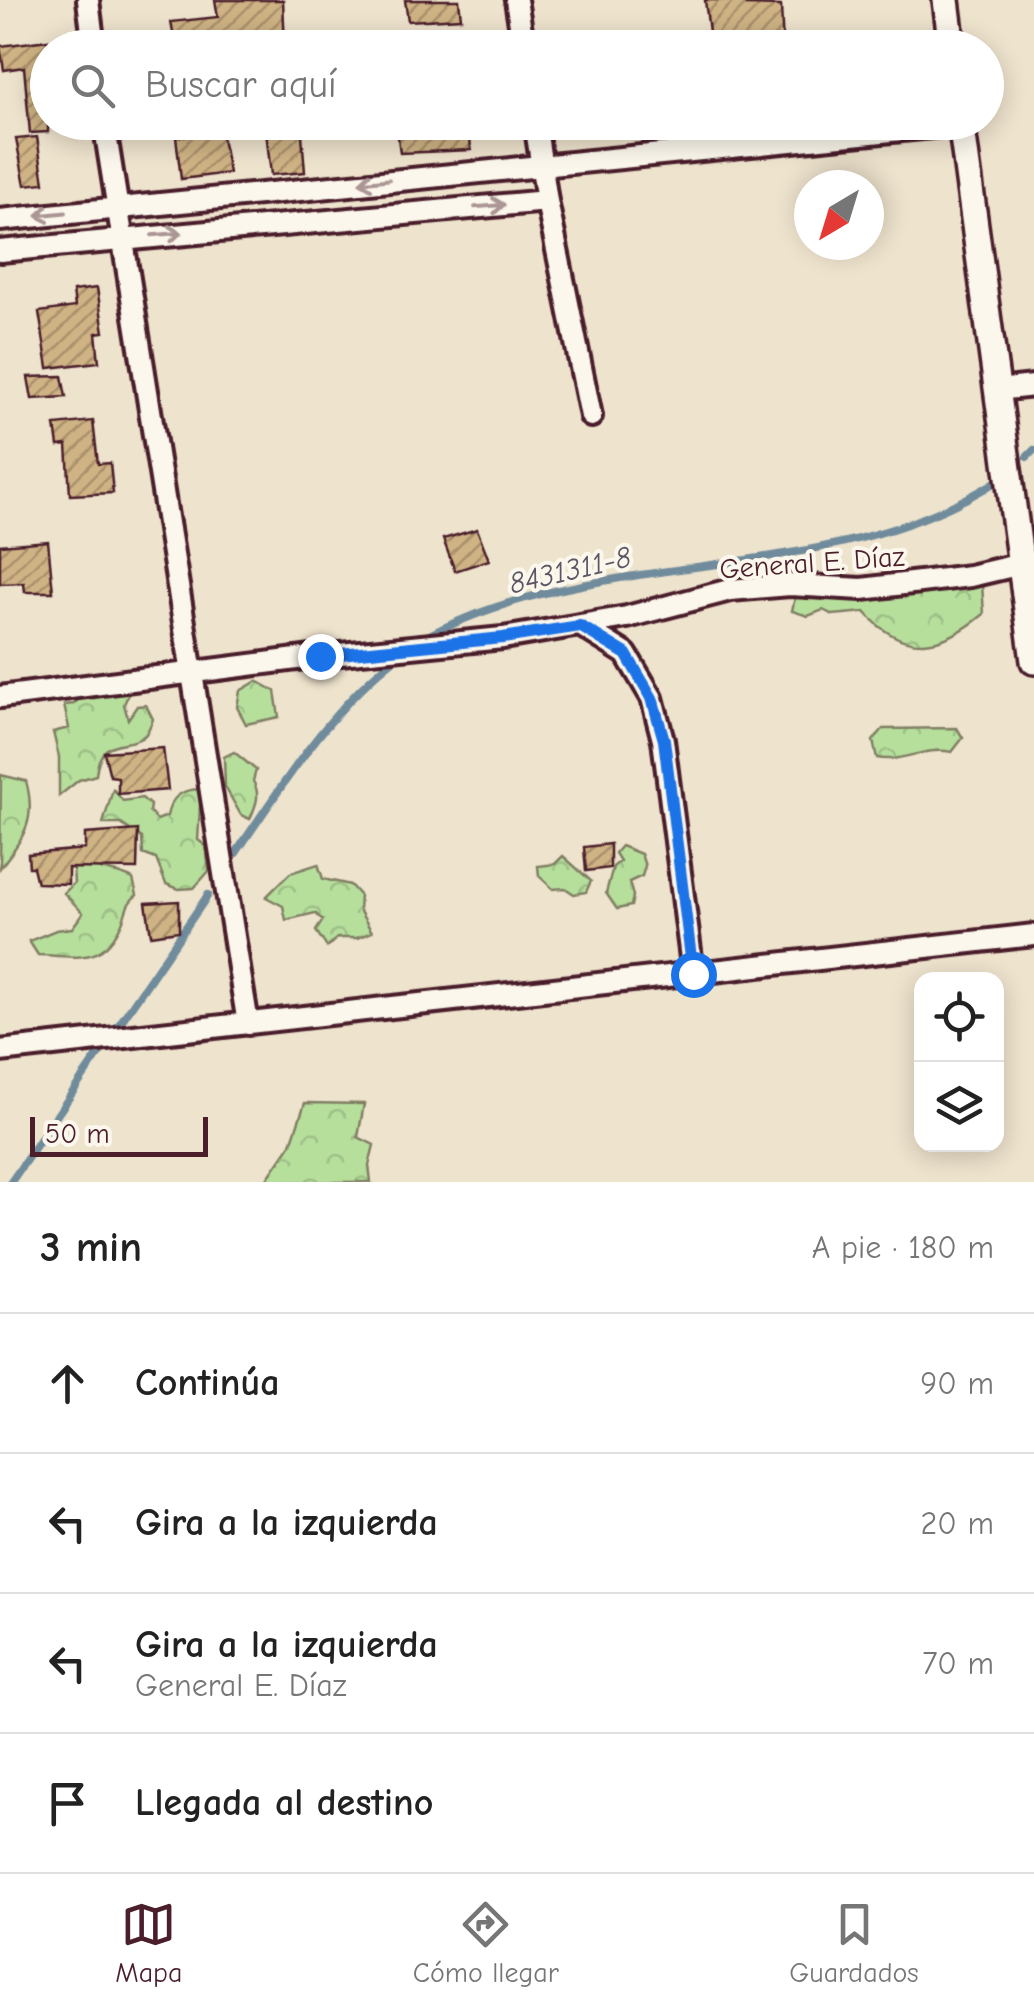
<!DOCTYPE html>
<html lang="es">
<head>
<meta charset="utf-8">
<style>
	:root { --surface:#fff; --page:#f2f2f2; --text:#222; --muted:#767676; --line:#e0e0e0; --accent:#4a1f2b }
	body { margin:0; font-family:"Comic Neue",sans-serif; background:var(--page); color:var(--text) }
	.controls { position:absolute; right:30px; bottom:30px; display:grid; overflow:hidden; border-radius:20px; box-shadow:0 5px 25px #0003 }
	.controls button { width:90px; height:90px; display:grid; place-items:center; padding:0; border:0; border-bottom:2px solid var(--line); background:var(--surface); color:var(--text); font:50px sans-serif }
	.compass { position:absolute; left:794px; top:170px; width:90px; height:90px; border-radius:50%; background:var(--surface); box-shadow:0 5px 25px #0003; rotate:218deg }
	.scale { position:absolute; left:30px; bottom:25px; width:178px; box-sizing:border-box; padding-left:10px; border:5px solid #4a1f2b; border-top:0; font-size:28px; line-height:35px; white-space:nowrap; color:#4a1f2b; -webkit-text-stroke:8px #fbf7ec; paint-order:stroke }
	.stop { position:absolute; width:30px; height:30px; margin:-22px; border:8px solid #1a73e8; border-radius:50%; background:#fff }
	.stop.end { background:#1a73e8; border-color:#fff; box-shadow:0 2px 10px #0008 }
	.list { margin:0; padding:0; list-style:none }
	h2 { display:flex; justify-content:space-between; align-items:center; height:130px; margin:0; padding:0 40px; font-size:42px }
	h2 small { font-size:32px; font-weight:400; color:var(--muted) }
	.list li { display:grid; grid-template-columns:65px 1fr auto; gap:30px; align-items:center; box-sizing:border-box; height:140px; padding:0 40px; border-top:2px solid var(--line) }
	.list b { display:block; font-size:38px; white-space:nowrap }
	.list p { margin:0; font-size:32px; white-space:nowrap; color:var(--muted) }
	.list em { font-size:32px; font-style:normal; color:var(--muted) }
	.icon { flex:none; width:55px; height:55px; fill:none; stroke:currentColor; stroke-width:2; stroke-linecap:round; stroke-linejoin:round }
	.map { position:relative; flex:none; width:1034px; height:1182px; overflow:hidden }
	.search { position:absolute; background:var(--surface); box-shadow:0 5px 25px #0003; left:30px; right:30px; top:30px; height:110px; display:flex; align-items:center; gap:25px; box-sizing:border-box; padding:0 35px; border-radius:55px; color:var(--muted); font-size:38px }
	.sheet { height:690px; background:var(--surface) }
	nav { display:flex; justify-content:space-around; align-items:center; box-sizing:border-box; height:140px; border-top:2px solid var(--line); background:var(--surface); font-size:28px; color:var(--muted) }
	nav a { display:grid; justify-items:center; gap:5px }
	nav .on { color:var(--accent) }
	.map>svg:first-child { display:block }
</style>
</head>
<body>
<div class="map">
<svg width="1034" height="1182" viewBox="0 0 1034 1182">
	<defs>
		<pattern id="forest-crowns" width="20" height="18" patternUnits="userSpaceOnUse" patternTransform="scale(2.5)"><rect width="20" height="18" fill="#b6df9c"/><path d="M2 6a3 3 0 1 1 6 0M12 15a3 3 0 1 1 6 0" fill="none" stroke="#9ebf87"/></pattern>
		<pattern id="building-hatch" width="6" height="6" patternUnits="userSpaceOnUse" patternTransform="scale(2.5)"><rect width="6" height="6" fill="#cfb384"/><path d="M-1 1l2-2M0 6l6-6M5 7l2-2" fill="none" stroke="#aa916c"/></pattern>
	</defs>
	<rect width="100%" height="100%" fill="#eee3cd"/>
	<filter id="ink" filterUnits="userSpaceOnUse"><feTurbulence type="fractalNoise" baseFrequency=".01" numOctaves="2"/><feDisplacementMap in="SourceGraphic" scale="20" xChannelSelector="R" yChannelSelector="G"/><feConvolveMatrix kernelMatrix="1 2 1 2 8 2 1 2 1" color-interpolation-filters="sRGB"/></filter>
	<g filter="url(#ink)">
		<path fill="url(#forest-crowns)" stroke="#807f64" stroke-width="2.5" d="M982,584l2,30c-42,35 -80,43 -119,-2l-32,3 -10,-5 -15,6 -16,-5 3,-14 7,-7z
			M257,681l18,10 4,26 -33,7 -9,-17 3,-16z
			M114,689l16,2 -6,13 4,15 9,-13 9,-1 7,14c-1,3 -6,14 -8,16 -15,15 -45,-3 -49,40l-17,5 -20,16v-39l-6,-25 16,-4 -5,-23 10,-1 8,-9 5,2z
			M957,728l6,10 -11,14c-29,-6 -48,11 -75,6l-4,-17 10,-12z
			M234,752l22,18 -3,11c8,14 3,24 -3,38l-9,-4 -16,-28 -1,-30z
			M1,775l25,6c11,39 -2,56 -26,87z
			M113,789l10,12 19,-3 8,7 -1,7 8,8 10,-4c4,-19 14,-27 34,-27l-3,51 8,6 3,25 -15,17 -15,1 -13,-5 -10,-25 -13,-5 -1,-16 -21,-14h-18z
			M621,846l20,8 4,12 -3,10 -13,6 4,14 -2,10 -14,3 -11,-16 7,-26 7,-6 -5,-8z
			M563,856l28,25 -5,11 -12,2 -9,-6 -12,1 -14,-13 -1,-10 17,-2z
			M79,860c18,12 36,9 54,19l4,16c-11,8 -10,16 -15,28 -20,43 -42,33 -84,32l-9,-14 27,-11 16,-2 11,-15 -19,-20 10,-10 -1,-16z
			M318,864l5,15 27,6 10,11 -1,14 13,22 -15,6h-20l-10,9 -11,-16 7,-11 -8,-7 -29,7 -3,-14 -17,-9 24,-24z
			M305,1103l59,1 -6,33 16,8 -5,20 2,17h-106l26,-38z"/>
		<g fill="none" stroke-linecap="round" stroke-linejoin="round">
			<path stroke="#6f8c9c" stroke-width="8" d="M1027,457l7,-7
				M420,640c180,-99 411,-48 583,-163
				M236,853c47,-69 97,-149 165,-199
				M11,1182l197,-287"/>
		</g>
		<path fill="url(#building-hatch)" stroke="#4a1f2b" stroke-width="2.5" d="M215,0h68l2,48h-109l-5,-26 47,-5z
			M405,0h54l2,18 -53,3z
			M705,0h40l1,5 35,1 2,42h-72z
			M48,40v92l-18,1 -6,-66 -20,3 -4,-24z
			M265,122h36l4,50 -34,3z
			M396,122h73l2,28 -71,3z
			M221,133l8,40 -48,6 -5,-42z
			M37,137l7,46 -19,2 -9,-46z
			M97,288l7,44 -8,1 3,29 -51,6 -9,-56 36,-5 -2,-16z
			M62,376l4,21 -34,2 -4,-22z
			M93,421l5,43 12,-1 3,30 -43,2 -3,-50 -9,1 -3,-21z
			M477,529l12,31 -34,11 -12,-32z
			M48,541l5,51h-28l-1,-9 -24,1v-39z
			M163,748l5,42 -50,4v-17l-8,-1 -6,-24z
			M138,830l-1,39 -69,-1v16l-31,-1 -4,-16h-4l-1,-13 57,-5v-15z
			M610,844v24l-24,3 -2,-24z
			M179,901v30l-28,4 -5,-32z"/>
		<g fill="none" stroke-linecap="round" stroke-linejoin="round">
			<g stroke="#4a1f2b" stroke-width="28">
				<path id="minor" d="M88,0l6,48
					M516,0l8,48
					M104,122l144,902
					M535,122l12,79 44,215
					M0,220l962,-96
					M0,251l547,-50
					M997,390l37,-4
					M580,625l46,29 26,44 11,42 30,234
					M0,697l320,-41 183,-18 124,-21 103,-27 60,-5 72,4 108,-13 64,-15
					M0,1051l1034,-116"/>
			</g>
			<g stroke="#4a1f2b" stroke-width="32">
				<path id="tertiary" d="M946,0l6,48
					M961,122l73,539"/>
			</g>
			<use href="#minor" stroke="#fbf7ec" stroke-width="20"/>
			<use href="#tertiary" stroke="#fbf7ec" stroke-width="25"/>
		</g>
		<defs><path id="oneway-shaft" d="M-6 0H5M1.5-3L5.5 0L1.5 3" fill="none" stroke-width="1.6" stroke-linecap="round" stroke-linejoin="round" transform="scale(2.5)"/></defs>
		<g stroke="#ab9695">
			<use href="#oneway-shaft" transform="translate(374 181) rotate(174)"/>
			<use href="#oneway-shaft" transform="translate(490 206) rotate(-5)"/>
			<use href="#oneway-shaft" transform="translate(51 214) rotate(174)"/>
			<use href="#oneway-shaft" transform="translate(167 234) rotate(-5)"/>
		</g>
	</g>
	<g fill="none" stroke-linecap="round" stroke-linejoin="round" filter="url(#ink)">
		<path stroke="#1a73e8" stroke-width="12" d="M320,656l183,-18 77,-12 46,28 26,44 12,42 29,234"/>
	</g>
	<g text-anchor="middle" stroke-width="8" stroke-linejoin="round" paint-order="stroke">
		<g font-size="28" fill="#4a1f2b" stroke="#fbf7ec">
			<text transform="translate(812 562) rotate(-4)" y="10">General E. Díaz</text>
		</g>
		<g font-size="30" font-style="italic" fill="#5c5563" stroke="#fbf7ec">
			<text transform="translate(570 570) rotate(-13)" y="10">8431311-8</text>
		</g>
	</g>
</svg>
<div class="controls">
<button><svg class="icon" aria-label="locate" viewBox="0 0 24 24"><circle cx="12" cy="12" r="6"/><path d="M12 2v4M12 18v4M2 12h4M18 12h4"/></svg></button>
<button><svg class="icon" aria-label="layers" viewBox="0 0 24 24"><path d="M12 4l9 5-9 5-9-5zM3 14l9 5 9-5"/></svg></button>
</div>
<svg class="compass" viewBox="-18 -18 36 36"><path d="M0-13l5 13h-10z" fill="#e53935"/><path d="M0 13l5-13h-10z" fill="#767676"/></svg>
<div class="scale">50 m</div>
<div class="stop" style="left:693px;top:974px"></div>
<div class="stop end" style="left:320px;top:656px"></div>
<div class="search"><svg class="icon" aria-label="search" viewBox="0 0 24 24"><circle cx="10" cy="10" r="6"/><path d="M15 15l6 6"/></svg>Buscar aquí</div>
</div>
<section class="sheet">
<h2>3 min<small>A pie · 180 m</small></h2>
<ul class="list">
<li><svg class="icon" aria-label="ahead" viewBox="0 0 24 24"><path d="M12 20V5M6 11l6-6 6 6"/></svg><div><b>Continúa</b></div><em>90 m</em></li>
<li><svg class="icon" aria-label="left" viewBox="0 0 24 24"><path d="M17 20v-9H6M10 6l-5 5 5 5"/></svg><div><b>Gira a la izquierda</b></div><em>20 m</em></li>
<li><svg class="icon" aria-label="left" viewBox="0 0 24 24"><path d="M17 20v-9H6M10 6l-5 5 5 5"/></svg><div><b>Gira a la izquierda</b><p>General E. Díaz</p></div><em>70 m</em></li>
<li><svg class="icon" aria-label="arrive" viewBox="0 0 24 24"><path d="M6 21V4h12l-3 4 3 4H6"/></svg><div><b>Llegada al destino</b></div></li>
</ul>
</section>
<nav>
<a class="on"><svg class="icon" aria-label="map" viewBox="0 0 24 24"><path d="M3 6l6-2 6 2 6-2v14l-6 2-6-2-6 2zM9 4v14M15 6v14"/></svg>Mapa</a>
<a><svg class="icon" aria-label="directions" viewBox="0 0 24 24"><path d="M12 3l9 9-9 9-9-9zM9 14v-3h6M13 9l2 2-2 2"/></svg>Cómo llegar</a>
<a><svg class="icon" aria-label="saved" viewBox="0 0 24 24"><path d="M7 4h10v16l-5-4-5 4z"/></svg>Guardados</a>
</nav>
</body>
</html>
